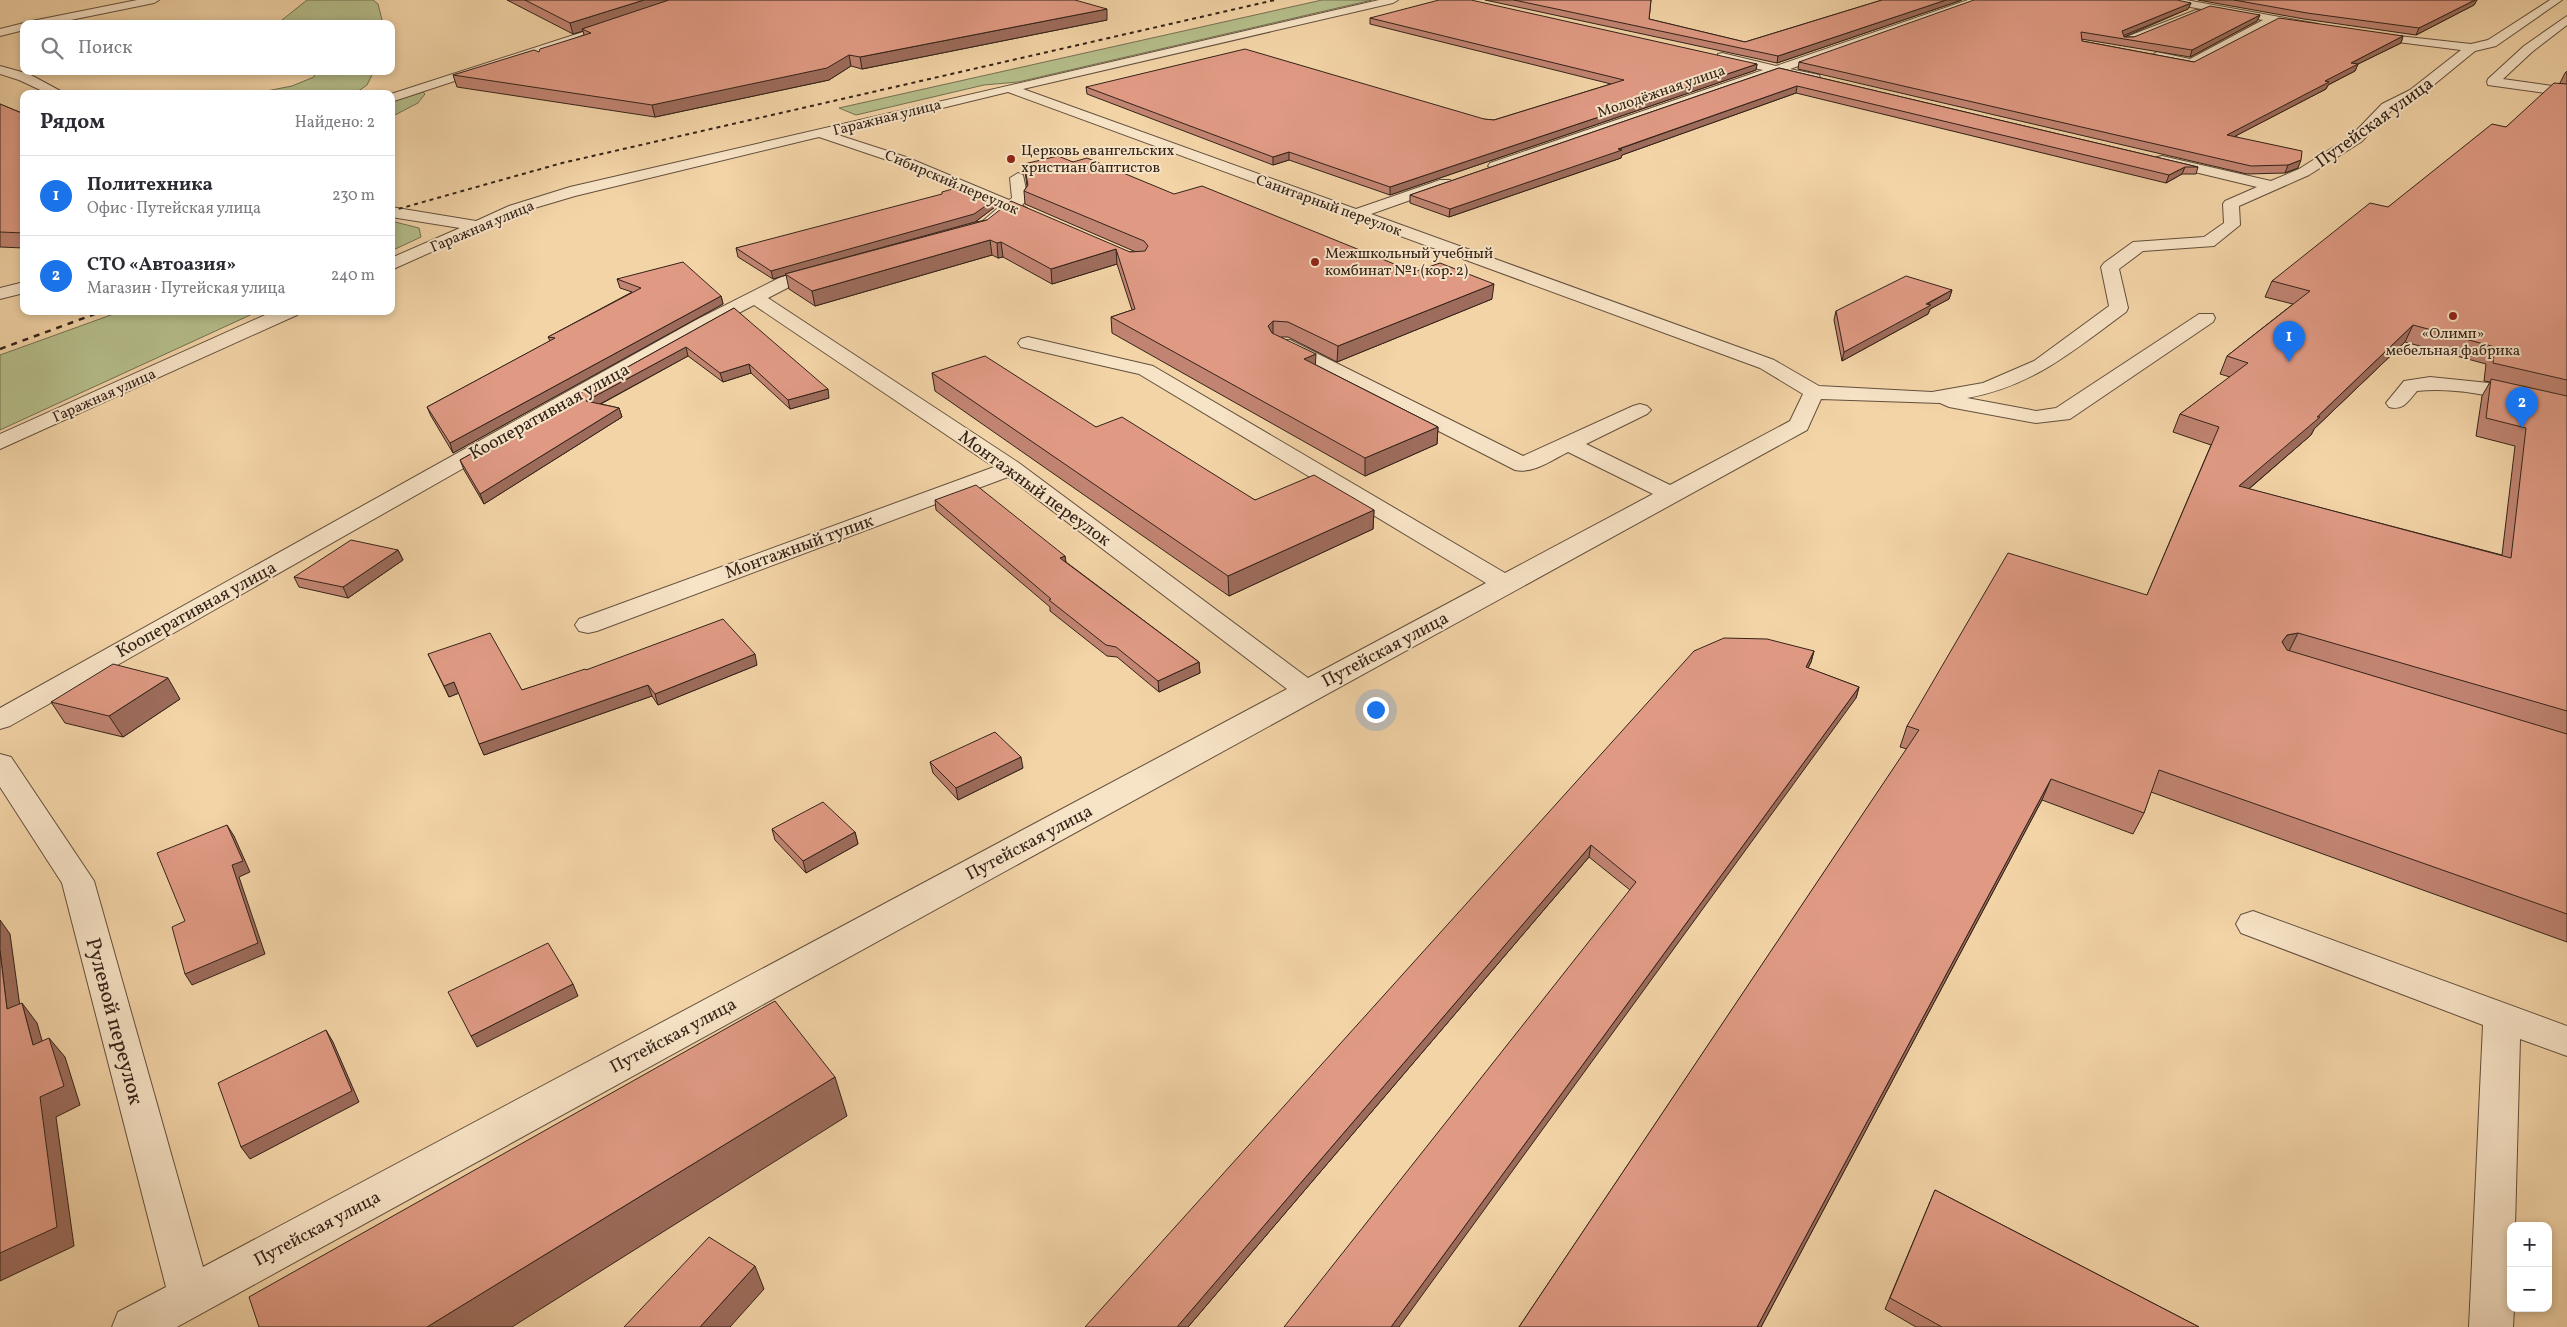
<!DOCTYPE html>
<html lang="ru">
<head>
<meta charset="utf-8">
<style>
	:root { --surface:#fff; --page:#f2f2f3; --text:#2b2b33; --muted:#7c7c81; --line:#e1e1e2; --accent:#1a73e8 }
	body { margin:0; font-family:Vollkorn,serif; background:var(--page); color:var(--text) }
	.controls { position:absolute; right:15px; bottom:15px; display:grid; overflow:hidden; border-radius:10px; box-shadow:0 2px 8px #0003 }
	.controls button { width:45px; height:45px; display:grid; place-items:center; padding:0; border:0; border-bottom:1px solid var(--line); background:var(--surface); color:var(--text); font:25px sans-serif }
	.you { position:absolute; left:1375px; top:709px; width:18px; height:18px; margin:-12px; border:4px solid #fff; border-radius:50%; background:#1a73e8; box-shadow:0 0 0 8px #1a73e833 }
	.badge { display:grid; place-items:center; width:32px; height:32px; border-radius:50%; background:var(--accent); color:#fff; font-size:16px; font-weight:700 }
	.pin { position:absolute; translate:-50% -41px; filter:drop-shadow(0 1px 2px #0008) }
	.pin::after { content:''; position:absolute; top:26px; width:18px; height:15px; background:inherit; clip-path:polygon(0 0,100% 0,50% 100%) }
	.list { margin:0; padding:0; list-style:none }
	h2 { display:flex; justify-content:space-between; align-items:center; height:65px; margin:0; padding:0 20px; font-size:21px }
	h2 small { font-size:16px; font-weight:400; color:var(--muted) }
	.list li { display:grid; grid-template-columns:32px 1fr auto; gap:15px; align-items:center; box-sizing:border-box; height:80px; padding:0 20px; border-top:1px solid var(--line) }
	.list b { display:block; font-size:19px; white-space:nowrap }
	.list p { margin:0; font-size:16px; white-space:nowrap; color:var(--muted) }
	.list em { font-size:16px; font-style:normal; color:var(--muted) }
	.icon { flex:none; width:28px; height:28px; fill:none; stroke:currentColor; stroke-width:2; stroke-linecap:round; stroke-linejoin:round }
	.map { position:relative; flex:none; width:2567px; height:1327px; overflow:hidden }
	.search { position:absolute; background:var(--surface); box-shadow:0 2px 8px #0003; left:20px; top:20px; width:375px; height:55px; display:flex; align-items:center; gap:12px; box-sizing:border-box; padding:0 18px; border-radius:10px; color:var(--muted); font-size:19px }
	.panel { position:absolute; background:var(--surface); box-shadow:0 2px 8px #0003; left:20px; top:90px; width:375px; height:225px; border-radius:10px }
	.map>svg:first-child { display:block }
</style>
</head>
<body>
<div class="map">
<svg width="2567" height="1327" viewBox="0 0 2567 1327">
	<rect width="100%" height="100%" fill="#f3d4a7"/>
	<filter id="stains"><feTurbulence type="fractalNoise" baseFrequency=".004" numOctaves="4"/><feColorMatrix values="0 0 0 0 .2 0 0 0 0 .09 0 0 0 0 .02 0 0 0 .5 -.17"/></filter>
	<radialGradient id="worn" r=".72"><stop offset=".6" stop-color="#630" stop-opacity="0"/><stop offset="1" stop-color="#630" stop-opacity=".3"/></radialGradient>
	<path fill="#b5be8b" stroke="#747052" d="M307,0h66l5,4 5,20h-106z
		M1322,0h50l-354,82 -34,3 -128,30 -17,-7z
		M315,71h59l-7,14 -13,9h-103l41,-8 22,-9z
		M423,92l2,2 -7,9 -27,14v-15z
		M391,221l28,7 2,9 -30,14z
		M122,311h137l-259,119v-75z"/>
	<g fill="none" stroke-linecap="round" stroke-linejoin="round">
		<g stroke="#634f3c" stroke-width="2">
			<path id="minor" d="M137,0h22l-5,3 -103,21h-27v6l-24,6v-7l32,-8z
				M1379,0h19l-5,3 -370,86 333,120 84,-29h10l3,3 -3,3 -79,28 403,146 45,26 113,6 51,-9 51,-22 75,-55 -8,-39 3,-4 29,-21 71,-5 20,-14 -1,-19 2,-3 32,-14 -100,-24 -2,-3 2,-3 5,-1 109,25 28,-12 52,-33 31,-32 28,-14 51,-40 -95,-12 -4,-2v-4l109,12 17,-4 62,-40h12l-66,46 -21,5 -55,45 -28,14 -31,32 -52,33 -70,31 1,19 -26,21 -71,5 -24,18 9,39 -2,4c-53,39 -93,74 -159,86l69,13 20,-3 143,-94h14l2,4 -2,4 -143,97 -34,4 -87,-16 -9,-4 -119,-4 -14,31 -1630,897h-65l6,-15 48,-25 -104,-404 -62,-96v-33l11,3 83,124 109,386 1084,-578 -279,-212 -411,154 -9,2 -9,-2 -4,-6 4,-6 415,-152 -240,-162 -44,23 -700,398 -10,3v-21l696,-388 85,-43 42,-11 6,1 3,4 -3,4 -36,10 -25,13 251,165 289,215 178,-95 -347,-209 -118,-27 -3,-4 3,-4 7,-2 125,29 352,207 148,-79 -85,-42c-16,8 -35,22 -53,18l-239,-122 -3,-4 3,-4h14l233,116 110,-50 7,-2 7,2 4,4 -4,4 -61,30 84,41 120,-64 13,-27 -43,-26 -752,-276 -173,42 71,23 103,43 3,-2 -2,-20 8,-5 5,2 5,24 -6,6 12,8 -8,5 -14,-5 -21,16 -6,2 -8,-5 22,-19 -103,-44 -77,-26 -244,59 -54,16 -130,58v-12l69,-30 -69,-11v-10l85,14 33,-15 61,-19z
				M1968,0h16l-194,69 29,6 1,3 -1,3 -5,1 -37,-9 -277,96 -5,1 -7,-4 2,-3 273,-93 -45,-10v-6l4,-1 54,13z
				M2163,0h23l132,24 2,2 -6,3 -38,-6 -84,44 -39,-8 -2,-3 6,-4 33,7 73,-39 -95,-17z
				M2196,10l4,1v4l-69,27h-8l-2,-3z
				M2567,16v9l-35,27 -29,27 64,9v8l-79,-11 -1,-3 1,-3 36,-33z
				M620,20l6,3 -2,2 -233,77v-8z
				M0,66l29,8 37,20h-17l-30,-14 -19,-6z
				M24,282v11l-24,6v-11z
				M274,311h25l-2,4 -297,134v-15z
				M2430,377l59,6 78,19v12c-49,-11 -99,-28 -150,-23 -9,10 -13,20 -28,16l-3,-4 18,-22z
				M2253,911l314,115v30l-47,-17 -5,187h-4v82h3l-1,19h-44l14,-302 -242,-92 -5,-9 5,-9z"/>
		</g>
		<use href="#minor" fill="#f7e3c6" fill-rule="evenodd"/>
		<path stroke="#332319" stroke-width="2" stroke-dasharray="4 4" stroke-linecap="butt" d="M391,211l171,-48 713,-163"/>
		<path stroke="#332319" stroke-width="2.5" stroke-dasharray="6 6" stroke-linecap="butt" d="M0,349l103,-38"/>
	</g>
	<path fill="#c18472" stroke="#332319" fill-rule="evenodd" d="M507,0h568l32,20 -245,49 -11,-3 -22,14 -174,37 -198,-30 -4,-12 86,-23 45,-17 -1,-4 -10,3z
		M1485,0h166l-2,19 96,23 137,-42h80l-185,63z
		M2198,0h279l-3,5 -58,30 -112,-16z
		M2191,3l-3,6 -64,28h10l126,-22 -3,6 -67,36 -109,-18 1,2 112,21 209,-26 -2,7 -43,21 -3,7 -27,14 -2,4 -91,47 63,32 -13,5 -38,1 -449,-105 1,-7z
		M1370,18l387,46 -1,6 -366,125 -101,-35 -16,5 -186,-71 -1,-7 408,33 117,-36 -241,-60z
		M1779,68l419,99 -2,7h-14l-16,9 -370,-90 -174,62 -1,3 -172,59 -39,-14v-8z
		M2567,71v871l-416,-150 -7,21 -11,21 -91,-34 -281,527h-242l388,-578 -7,-2 7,-21 240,-131 64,-150 -38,-13 7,-18 50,-37 -10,-3 7,-18 66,-52 -28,-7 7,-16 116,-74 118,-80 54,-44 5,-10zM2405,342l81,22 -2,17 6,1 -8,14 -6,40 39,10 -13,109 -253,-66 62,-54 3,-6z
		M0,104l24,10v134l-24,-1z
		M1073,162l341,110 78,27 -155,63 -49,-25h-7l35,28 122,62 -1,17 -72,32 -253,-143 -1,-16 21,-7 -15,-46 -65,20 -49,-27 -5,1 -6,-3 -177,51 -26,-17 -3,-14 -13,4 -35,-22 -2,-9 259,-41 -20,15 12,-2 143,32h6l-111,-48 -1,-13 3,-5 -3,-22z
		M617,279l104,17 2,8 -270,149 -22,-37 -4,-9 123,-66 -2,-4 84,-45 -12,-4z
		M1952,290l-3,9 -19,10 -2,5 -86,47 -8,-41 2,-9z
		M734,308l95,90 -39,11 -39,-36 -28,9 -35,-26 -87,48 18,4 3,9 -138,87 -20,-34 -4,-10z
		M932,373l164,54 159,73 119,10 -1,19 -144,67 -294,-205z
		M935,500l130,56 1,6 133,100 1,11 -41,19 -42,-35 -10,-1 -57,-45v-4l-114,-97z
		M398,550l5,10 -55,38 -49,-11 -5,-10z
		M1694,651h120l-3,11 -3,6 51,19 -3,11 -226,192 -41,-33 -401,470z
		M428,654l94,36 64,-20 171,-5 -99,40 -6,-9 -168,59 -25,-62 -10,4z
		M180,699l-57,38 -58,-14 -14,-21z
		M930,762l93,6 -65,32 -25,-27z
		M772,829l83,3 3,12 -52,29 -31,-33z
		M1935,1190l264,137h-283l-31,-18z"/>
	<path fill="#9d6c5c" stroke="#332319" d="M644,0h35l-97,29 1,2 -10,3 -3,-11z
		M1946,0h16l-185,63 1,-7z
		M2475,0h2l-3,5 -58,30 3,-7z
		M2191,3l-3,6 -68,28 2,-6z
		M1107,9v11l-245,49 -2,-12z
		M2260,15l-3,6 -67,36 2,-7z
		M2403,36l-2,7 -43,21 -3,7 -27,14 -2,4 -102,53 3,-7 98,-54 26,-18z
		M849,55l2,11 -22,14 -174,37 -3,-12z
		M1757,64l-1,6 -366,125v-8z
		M1797,86l-1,7 -174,62 -1,3 -172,59 1,-8z
		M1289,152v8l-16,5v-8z
		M2301,160l-3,8 -13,5 3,-8z
		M2185,167l-3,7 -16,9 3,-8z
		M994,200l1,7 -20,15 -190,52 1,1 -13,4 -2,-8z
		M990,240l2,15 -177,51 -3,-15z
		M1001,242l2,15 -5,1 -1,-15z
		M1116,249l1,15 -65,20 -1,-15z
		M1494,284l-2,15 -155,63 1,-16z
		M1952,290l-3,9 -19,10 -2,5 -86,47 2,-9z
		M721,296l2,8 -270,149 -3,-10z
		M1273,321v16l-5,-11z
		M2413,325l-8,17 -91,87 -3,6 -81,70 9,-19 78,-69z
		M686,347l2,9 -99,54 -3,-9z
		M1316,354l-1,17 -11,-12z
		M749,364l2,9 -28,9 -3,-9z
		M828,389l1,9 -39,11 -2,-9z
		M619,408l3,9 -138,87 -4,-10z
		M1438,427l-1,17 -72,32v-18z
		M1374,510l-1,19 -144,67 -1,-20z
		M398,550l5,10 -55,38 -5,-11z
		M1065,556l1,10 -6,-8z
		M2298,633l-10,20 -6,-11 5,-7z
		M1814,651l-3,11 -8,16 3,-11z
		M755,654l2,11 -99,40 -3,-11z
		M1199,662l1,11 -41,19 -1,-11z
		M168,678l12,21 -57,38 -14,-21z
		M454,682l5,11 -10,4 -5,-11z
		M648,685l4,11 -168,59 -5,-11z
		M1859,687l-3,11 -457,629h-8z
		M1021,757l2,11 -65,32 -2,-12z
		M2051,779l-9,21 -281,527h-4z
		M227,825l7,11 16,36 -11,5 26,77 -73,31 -7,-11 47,-109z
		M855,832l3,12 -52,29 -3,-12z
		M1591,845l-2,12 -401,470h-11z
		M0,920l10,14 13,95 -16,-20 -7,-58z
		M573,984l5,12 -101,51 -6,-11z
		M22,1003l15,20 12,42 -16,-20z
		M326,1030l7,12 26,60 -109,57 -9,-12z
		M49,1038l16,19 15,48 -24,12 18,129 -74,35v-28l40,-156z
		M835,1077l12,39 -335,211h-85z
		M755,1266l9,23 -34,38h-30z"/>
	<path fill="#e09a84" stroke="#332319" d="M525,0h119l-74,23z
		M669,0h406l32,9 -247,48 -11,-2 -22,13 -175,37 -199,-30 81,-25 5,2 1,-3 51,-16 -9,-4z
		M1439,0h32l286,64 -367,123 -101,-35 -16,5 -187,-70 159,-38 239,70 10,1 130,-40 -254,-62z
		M1514,0h137l-2,19 96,23 137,-42h64l-168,56z
		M1974,0h203l14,3 -69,28 2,6h10l76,-31 50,9 -68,35 -111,-18 1,9 112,21 85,-44 124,18 -52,27 7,1 -33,17 4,1 -102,53 75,16 -1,9 -13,5 -37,1 -452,-104z
		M2234,0h241l-56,28 -112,-15z
		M1779,68l419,99h-13l-16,8 -372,-89 -179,63 4,1 -172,59 -40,-14z
		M2554,83l13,1v296l-74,-17 2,-16 -82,-22 -96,92h3l-81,69 272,72 15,-130 -40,-10 5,-39 76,17v315l-269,-78 -11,2 -5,7 5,8 280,84v180l-408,-144 -15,43 -93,-34 -294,548h-238l400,-597 -12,-4 101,-173 139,42 72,-168 -39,-13 68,-51 -21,-7 83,-65 -38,-10 98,-78 18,4 104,-83 14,3z
		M0,104l24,10v119l-24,-1z
		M1058,156l15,6 14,-4 87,36 28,-8 212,86 26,-9 54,21 -156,62 -50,-24 -15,-1 -5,5 4,7 44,21 -12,5 134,68 -73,31 -254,-141 24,-8 -19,-60 -65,20 -50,-27 -4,1 -7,-3 -178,51 -27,-17 202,-54 24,-19 119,51 15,-1 3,-5 -4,-5 -120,-50 4,-6 -4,-21z
		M963,186l31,14 -20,14 -203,57 -35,-23 206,-54v-2z
		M683,262l38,34 -271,147 -23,-36 128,-69 -7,-1 93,-49 -24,-9z
		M1906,276l46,14 -26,14 5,1 -87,47 -8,-41z
		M734,308l94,81 -40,11 -39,-36 -29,9 -34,-26 -100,54 33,7 -139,86 -20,-34z
		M985,356l111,71 26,-10 133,83 59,-25 60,35 -146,66 -296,-203z
		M976,485l89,71 -5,2 139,104 -41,19 -42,-34 -10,-2 -57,-45 2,-1 -116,-99z
		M351,540l47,10 -55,37 -49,-10z
		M723,619l32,35 -100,40 -7,-9 -169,59 -25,-62 -10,4 -16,-32 62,-21 32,57 63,-21 1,1z
		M1724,638l43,1 47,12 -8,16 53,20 -468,640h-107l352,-445 -45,-37 -414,482h-92l609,-676z
		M113,664l55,14 -59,38 -58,-14z
		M995,732l26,25 -65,31 -26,-26z
		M823,802l32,30 -52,29 -31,-32z
		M227,825l16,36 -11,4 26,78 -73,31 -13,-47 13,-6 -28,-68z
		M548,943l25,41 -102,52 -23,-44z
		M0,951l7,58 15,-6 11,42 16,-7 15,48 -24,11 17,130 -57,26z
		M775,1001l60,76 -408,250h-168l-10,-30z
		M326,1030l26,61 -111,56 -23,-64z
		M1935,1190l264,137h-257l-52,-29z
		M709,1237l46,29 -55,61h-76z"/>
	<g fill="#8f2418" stroke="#f7e3c6" stroke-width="2">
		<circle cx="1011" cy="159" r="5"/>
		<circle cx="1315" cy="262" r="5"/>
		<circle cx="2453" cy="316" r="5"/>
	</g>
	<g text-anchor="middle" stroke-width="4" stroke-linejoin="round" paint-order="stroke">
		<g font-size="15" fill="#332319" stroke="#f7e3c6">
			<text transform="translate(1661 91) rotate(-19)" y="5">Молодёжная улица</text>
			<text transform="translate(887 117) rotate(-14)" y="5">Гаражная улица</text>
			<text transform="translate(952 182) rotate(23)" y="5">Сибирский переулок</text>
			<text transform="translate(1329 205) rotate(20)" y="5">Санитарный переулок</text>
			<text transform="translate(482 226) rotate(-23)" y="5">Гаражная улица</text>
			<text transform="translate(104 395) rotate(-24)" y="5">Гаражная улица</text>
		</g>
		<g font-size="15" fill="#332319" stroke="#f7e3c6" text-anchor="start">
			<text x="1021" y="155">Церковь евангельских<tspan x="1021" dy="17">христиан баптистов</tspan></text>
			<text x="1325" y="258">Межшкольный учебный<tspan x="1325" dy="17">комбинат №1 (кор. 2)</tspan></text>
			<text x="2453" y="338" text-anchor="middle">«Олимп»<tspan x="2453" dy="17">мебельная фабрика</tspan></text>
		</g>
		<g font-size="18" fill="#332319" stroke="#f7e3c6">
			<text transform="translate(2374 122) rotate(-36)" y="6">Путейская улица</text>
			<text transform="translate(549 411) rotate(-29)" y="6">Кооперативная улица</text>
			<text transform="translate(1035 488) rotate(36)" y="6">Монтажный переулок</text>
			<text transform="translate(799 546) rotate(-20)" y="6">Монтажный тупик</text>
			<text transform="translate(196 609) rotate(-29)" y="6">Кооперативная улица</text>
			<text transform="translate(1385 649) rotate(-28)" y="6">Путейская улица</text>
			<text transform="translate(1029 842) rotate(-28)" y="6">Путейская улица</text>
			<text transform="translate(673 1035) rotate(-28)" y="6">Путейская улица</text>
			<text transform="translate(317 1228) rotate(-28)" y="6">Путейская улица</text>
		</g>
		<g font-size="21" fill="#332319" stroke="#f7e3c6">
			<text transform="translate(115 1021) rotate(75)" y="7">Рулевой переулок</text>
		</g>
	</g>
	<rect width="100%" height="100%" filter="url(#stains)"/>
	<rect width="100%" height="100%" fill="url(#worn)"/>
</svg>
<div class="controls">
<button>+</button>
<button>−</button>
</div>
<div class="you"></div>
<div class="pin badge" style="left:2289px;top:362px">1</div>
<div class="pin badge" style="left:2522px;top:428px">2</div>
<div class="search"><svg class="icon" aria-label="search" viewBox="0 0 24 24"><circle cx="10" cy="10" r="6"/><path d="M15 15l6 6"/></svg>Поиск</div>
<section class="panel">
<h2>Рядом<small>Найдено: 2</small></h2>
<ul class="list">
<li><span class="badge">1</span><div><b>Политехника</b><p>Офис · Путейская улица</p></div><em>230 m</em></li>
<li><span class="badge">2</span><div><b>СТО «Автоазия»</b><p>Магазин · Путейская улица</p></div><em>240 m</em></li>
</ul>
</section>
</div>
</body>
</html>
